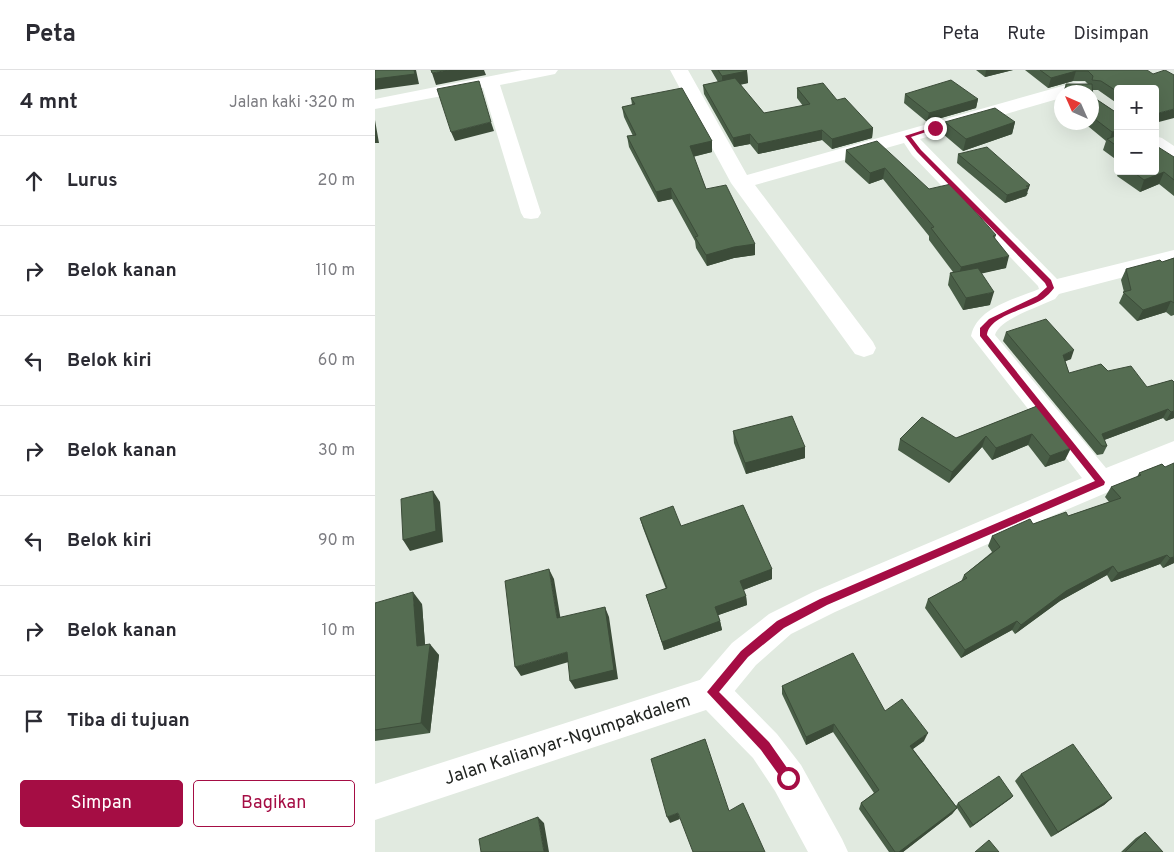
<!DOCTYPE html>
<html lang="id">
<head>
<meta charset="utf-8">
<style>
	:root { --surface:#fff; --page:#f2f2f3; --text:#2b2b33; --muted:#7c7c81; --line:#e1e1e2; --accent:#a50d44 }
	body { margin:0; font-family:Overpass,sans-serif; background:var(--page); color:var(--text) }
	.controls { position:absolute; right:15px; top:15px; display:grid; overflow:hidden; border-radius:5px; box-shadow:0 5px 20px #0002 }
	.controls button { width:45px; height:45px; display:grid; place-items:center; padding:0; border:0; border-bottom:1px solid var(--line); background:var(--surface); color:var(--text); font:25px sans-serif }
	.compass { position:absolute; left:679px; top:15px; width:45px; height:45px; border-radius:50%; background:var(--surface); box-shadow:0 5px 20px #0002; rotate:315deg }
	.stop { position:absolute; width:15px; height:15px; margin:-11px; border:4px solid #a50d44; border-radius:50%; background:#fff }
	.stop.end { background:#a50d44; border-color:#fff; box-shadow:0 1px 5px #0008 }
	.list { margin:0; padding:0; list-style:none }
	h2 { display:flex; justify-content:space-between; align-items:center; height:65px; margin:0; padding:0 20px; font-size:21px }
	h2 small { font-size:16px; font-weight:400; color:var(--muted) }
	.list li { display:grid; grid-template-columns:32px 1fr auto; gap:15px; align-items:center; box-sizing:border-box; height:90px; padding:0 20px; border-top:1px solid var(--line) }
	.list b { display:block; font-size:19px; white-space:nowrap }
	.list em { font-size:16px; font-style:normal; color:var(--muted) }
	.actions { display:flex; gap:10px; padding:15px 20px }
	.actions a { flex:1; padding:11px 0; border:1px solid var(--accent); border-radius:5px; text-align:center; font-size:18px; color:var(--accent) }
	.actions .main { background:var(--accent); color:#fff }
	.icon { flex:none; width:28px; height:28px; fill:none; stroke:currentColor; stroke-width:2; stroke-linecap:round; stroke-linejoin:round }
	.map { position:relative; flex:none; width:799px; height:782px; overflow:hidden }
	header { display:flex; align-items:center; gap:30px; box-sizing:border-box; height:70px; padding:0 25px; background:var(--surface); border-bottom:1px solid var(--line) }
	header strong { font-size:24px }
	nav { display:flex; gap:28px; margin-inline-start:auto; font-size:18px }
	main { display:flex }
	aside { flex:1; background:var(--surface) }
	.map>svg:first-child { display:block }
</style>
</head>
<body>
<header>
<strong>Peta</strong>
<nav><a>Peta</a><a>Rute</a><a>Disimpan</a></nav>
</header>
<main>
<aside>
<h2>4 mnt<small>Jalan kaki · 320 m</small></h2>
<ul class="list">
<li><svg class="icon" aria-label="ahead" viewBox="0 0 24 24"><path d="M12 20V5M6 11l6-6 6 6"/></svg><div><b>Lurus</b></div><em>20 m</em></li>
<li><svg class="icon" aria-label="right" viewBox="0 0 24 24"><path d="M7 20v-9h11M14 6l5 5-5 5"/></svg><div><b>Belok kanan</b></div><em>110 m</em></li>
<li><svg class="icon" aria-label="left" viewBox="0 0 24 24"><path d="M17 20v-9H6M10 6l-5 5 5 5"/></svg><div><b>Belok kiri</b></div><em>60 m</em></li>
<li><svg class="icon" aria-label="right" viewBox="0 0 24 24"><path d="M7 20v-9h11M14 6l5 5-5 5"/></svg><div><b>Belok kanan</b></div><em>30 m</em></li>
<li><svg class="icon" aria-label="left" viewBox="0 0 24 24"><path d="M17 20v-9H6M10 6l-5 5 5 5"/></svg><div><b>Belok kiri</b></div><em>90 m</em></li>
<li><svg class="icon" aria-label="right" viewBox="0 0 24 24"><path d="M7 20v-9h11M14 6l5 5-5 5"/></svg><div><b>Belok kanan</b></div><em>10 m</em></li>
<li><svg class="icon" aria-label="arrive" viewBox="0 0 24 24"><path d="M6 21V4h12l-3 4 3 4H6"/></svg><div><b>Tiba di tujuan</b></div></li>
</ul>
<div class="actions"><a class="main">Simpan</a><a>Bagikan</a></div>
</aside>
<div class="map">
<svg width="799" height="782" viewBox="0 0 799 782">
	<rect width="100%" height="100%" fill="#e1eae0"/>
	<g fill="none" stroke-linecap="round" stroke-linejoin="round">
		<path fill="#fff" fill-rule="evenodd" d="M147,0h36l-3,4 -55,11 41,128 -3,5 -7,1 -7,-1 -3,-5 -38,-125 -108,21v-10z
			M295,0h18l59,105 326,-92 6,-1 6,1 3,4 -3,4 -24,1v6l-141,41 137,140 117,-29v14l-115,30 -4,5c-14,7 -56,20 -60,36l111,133 68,-27v23l-155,66 -184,82 -44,22 -35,31 -32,39 -12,4 -12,-4 -5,-12 5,-12 32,-37 37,-29 44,-22 269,-114 -111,-142c6,-29 44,-37 68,-47l-1,-3 -126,-131 -8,-12 -149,42 118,157 3,6 -3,6 -9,3 -9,-3 -124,-171z
			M780,66l7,2 12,8v15l-7,-2 -12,-8z"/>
		<path fill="#fff" fill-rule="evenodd" d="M337,606l12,4 53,54 24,31 41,74 6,13h-40l-33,-61 -22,-33 -47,-48 -331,110v-36z"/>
	</g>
	<path fill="#495e47" d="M336,0h35l1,1 1,12 -8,2 24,28 39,-7 -6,-8v-10l40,12 36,28 -1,10 -40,11 -10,-9 -64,14 -8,-10 -16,3 -30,-53 -1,-9 15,-3z
		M601,0h37l-28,7z
		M650,0h122l-29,19v15l-20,-14h-5v7l21,14h4v50l-15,-11 3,-9 -23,-19h8v-30h-28l3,-8h22l-3,-3h-12l-25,7z
		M530,24l73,5 -2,9 -49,14 -23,-19z
		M256,28l81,43v11l-19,5 13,32 49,55v11l-21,3 -27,8 -11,-18 -1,-7 -23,-42 -14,3 -29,-55 -2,-11h6l-9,-19 -2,-10 10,-2z
		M570,52h70l-3,12 -49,17 -20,-17z
		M471,80l83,39 67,46 -1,3 11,30 -25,5 9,32 -27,5 -15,-25 2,-12 3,-1 -24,-32v-4l-46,-57 -14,5 -24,-22z
		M583,84l70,39 -2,3 -21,7 -48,-40z
		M799,87v39l-15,-12 -19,8 -23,-16 2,-5h36z
		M799,188v57l-3,1 -5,-4 -29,9 -18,-18 5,-11 -3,-12 5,-11 36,-7z
		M631,262l65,27 -6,2 4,12 39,-2 39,16 25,-7 2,38 -8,3 -3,-3 -59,22 3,6 -4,8 -6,1 -94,-114z
		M662,336l28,54 -20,7 -17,-22 -36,15 -10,-13 -33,36 -51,-33 2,-11 56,-1z
		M358,361l72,16v11l-59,16 -12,-31z
		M787,394l12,99 -11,5 -3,-4 -49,18 -4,-7 -47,26 -45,33 -3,-4 -51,28 -36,-50 3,-9 33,-17 3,-7 28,-23 -4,-6 4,-10 41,-12 35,-8 41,-14 -4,-5 6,-10 26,-10 2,-4z
		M265,448l41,8 91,43v10l-29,11 3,6 1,9 -29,10 2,6 2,9 -58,20 -18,-55 20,-6 -23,-61z
		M0,533l47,1 3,41 14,10 -9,78 -55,8z
		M407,616l103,25 39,30 -11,8 43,57 2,-3 55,-7 -3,3 -40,29 -13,-20 -5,6 -49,38h-14l-30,-43 2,-6 13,-10 -41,-61 -27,13 -24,-51z
		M646,704l91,24 -8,7 -53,32 -36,-56z
		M770,762l18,20h-42l15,-14z"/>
	<path fill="#3c4c39" d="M39,0h2l3,14 -44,6v-11z
		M74,0h35l2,5 -50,10 -4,-12z
		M611,0h27l-28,7z
		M372,1l1,12 -26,5v-12z
		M701,1l-3,10 -25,7 3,-10z
		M603,29l-2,9 -49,14 2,-9z
		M799,39v9l-19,5v-9z
		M0,50l4,23h-4z
		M116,52l3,9 -39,10 -4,-9z
		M640,52l-3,12 -49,17 3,-12z
		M498,58l-1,10 -40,11v-10z
		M447,60v10l-64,14v-10z
		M743,61v8l-9,2 3,-9z
		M375,64v10l-16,3 -1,-9z
		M337,71v11l-21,5 -1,-11z
		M510,98l-2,11 -14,5 1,-11z
		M789,102l-5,12 -19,8 4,-12z
		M655,115l-4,11 -21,7 2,-8z
		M296,118l1,11 -14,3 -2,-10z
		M380,174v11l-21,3 -27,8 -1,-11 28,-8z
		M634,186l-3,12 -48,11 3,-12z
		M619,222l-4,13 -27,5 3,-12z
		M796,231l-5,11 -29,9 6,-11z
		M699,280l-3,9 -12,5 4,-9z
		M793,339l-5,9 -64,24 3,-8z
		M799,341v7l-8,3 5,-9z
		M657,364l-4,11 -36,15 4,-12z
		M611,366l-4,11 -33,36 3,-11z
		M430,377v11l-59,16 -1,-11z
		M696,378l-6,12 -20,7 5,-11z
		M58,421l7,11 3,40 -33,9 -7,-11z
		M792,485l-7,9 -49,18 7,-9z
		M799,487v6l-11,5 7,-10z
		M738,496l-6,9 -47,26 -45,33 6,-9 45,-34z
		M174,499l5,10 8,48 -5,-9z
		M397,499v10l-31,12 -1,-10z
		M38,522l9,12 4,53 -9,-11z
		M371,526l1,9 -31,11 -1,-9z
		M230,537l4,10 9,62 -43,10 -5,-8z
		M345,551l2,9 -58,20 -2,-8z
		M642,551l-5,9 -51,28 4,-8z
		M55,574l9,11 -9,78 -9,-10z
		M192,582l5,9 -51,15 -6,-9z
		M459,654l-1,8 -27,13v-8z
		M553,663l-4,8 -17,12 3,-7z
		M638,726l-3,3 -40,29 3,-3z
		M737,728l-8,7 -53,32 7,-5z
		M582,738l-5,6 -49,38h-4z
		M303,743l2,6 -10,4 -3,-6z
		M163,747l6,6 5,29h-5z"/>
	<path fill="#556d52" stroke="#3c4c39" d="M0,0h39l1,4 -40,5z
		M56,0h18l-17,3z
		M343,0h28l1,1 -25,5z
		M665,0h107l6,4 12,-4 9,5v34l-19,5v-25h-37v3l-17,-11 -9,-1 1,-4 -5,-5h-12l-25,7z
		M360,8l29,35 46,-9 -13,-16 26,-5 14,17 8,-2 28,30 -41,11 -10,-9 -64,14 -8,-10 -17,4 -30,-53z
		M576,10l27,19 -49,14 -24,-19z
		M104,11l12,41 -40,10 -14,-43z
		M691,14h26l1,13 21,14h4v20l-6,1 -21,-16v-24h-21l-4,-3z
		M307,18l30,53 -22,5 16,43 20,-4 29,59 -21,3 -28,8 -11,-18 3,-1 -27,-48 -15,4 -29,-56 9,-1 -14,-28 13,-3 -4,-6z
		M620,38l20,14 -49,17 -21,-17z
		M743,65v12l-11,-8z
		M502,71l52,48 22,-5 45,51 -3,1 16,20 -48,11 -30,-39 3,-1 -49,-59 -15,5 -24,-23z
		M780,75l19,12v23l-10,-8 -20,8 -12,-9h23z
		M612,77l43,38 -4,1 3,2 -22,7 -49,-41z
		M799,188v45l-3,-2 -28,9 -20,-18 8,-2 -5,-21 34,-9 2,2z
		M603,198l16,24 -28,6 -16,-25z
		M671,249l28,31 -11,5 6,18 32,-9 7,7 23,-5 16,21 25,-7 2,2v29l-3,1 -3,-3 -66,25 5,12h-5l-96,-114z
		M662,336l34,42 -21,8 -18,-22 -36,14 -10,-12 -34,36 -52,-33 22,-22 34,21z
		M417,346l13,31 -60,16 -12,-32z
		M799,393v94l-4,1 -3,-3 -49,18 -5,-7 -47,25 -45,34 -4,-4 -52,29 -37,-51 39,-21 -3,-3 36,-28 -8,-11 38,-17 3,5 33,-12 2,4 53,-18 -10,-11 30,-12 -2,-2 23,-9 3,3z
		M58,421l3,40 -33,9 -2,-41z
		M368,435l29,64 -32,12 6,15 -31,11 5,14 -58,21 -16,-47 21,-7 -27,-70 33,-12 8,20z
		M174,499l8,49 48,-11 9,63 -44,11 -3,-29 -52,15 -10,-86z
		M38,522l4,54 13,-2 -9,79 -46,7v-127z
		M478,583l32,58 17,-12 26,34 -18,13 47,62 -58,44h-4l-34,-49 18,-13 -45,-66 -28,13 -24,-51z
		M330,669l24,72 14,-8 22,49h-72l-15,-39 -11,4 -16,-58z
		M698,674l39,54 -54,34 -37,-58z
		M624,706l14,20 -40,29 -15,-22z
		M163,747l6,35h-63l-2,-13z
		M770,762l18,20h-38z
		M614,770l10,12h-24z"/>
	<path fill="#a50d44" d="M558,57l5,1 -27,9 10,13 130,130 3,8c-3,4 -7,8 -11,11 -15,10 -55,17 -56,36l118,147 -1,3 -277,120 -43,23 -36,29 -29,35 50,50 23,33 1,3 -1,4 -4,2 -4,-2 -23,-32 -54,-58 34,-41 36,-30 43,-22 275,-118 -115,-145v-8l9,-9 48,-23 10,-9 -2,-4 -128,-131 -12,-16z"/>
	<g text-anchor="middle" stroke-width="5" stroke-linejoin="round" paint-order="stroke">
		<g font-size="18" fill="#212421" stroke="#fff">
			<text transform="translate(192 669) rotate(-18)" y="6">Jalan Kalianyar-Ngumpakdalem</text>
		</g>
	</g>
</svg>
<div class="controls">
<button>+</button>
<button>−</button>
</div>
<svg class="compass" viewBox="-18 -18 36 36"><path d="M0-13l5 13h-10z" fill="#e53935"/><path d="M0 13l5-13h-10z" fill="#7c7c81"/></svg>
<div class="stop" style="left:413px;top:708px"></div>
<div class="stop end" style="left:560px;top:58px"></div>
</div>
</main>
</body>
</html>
